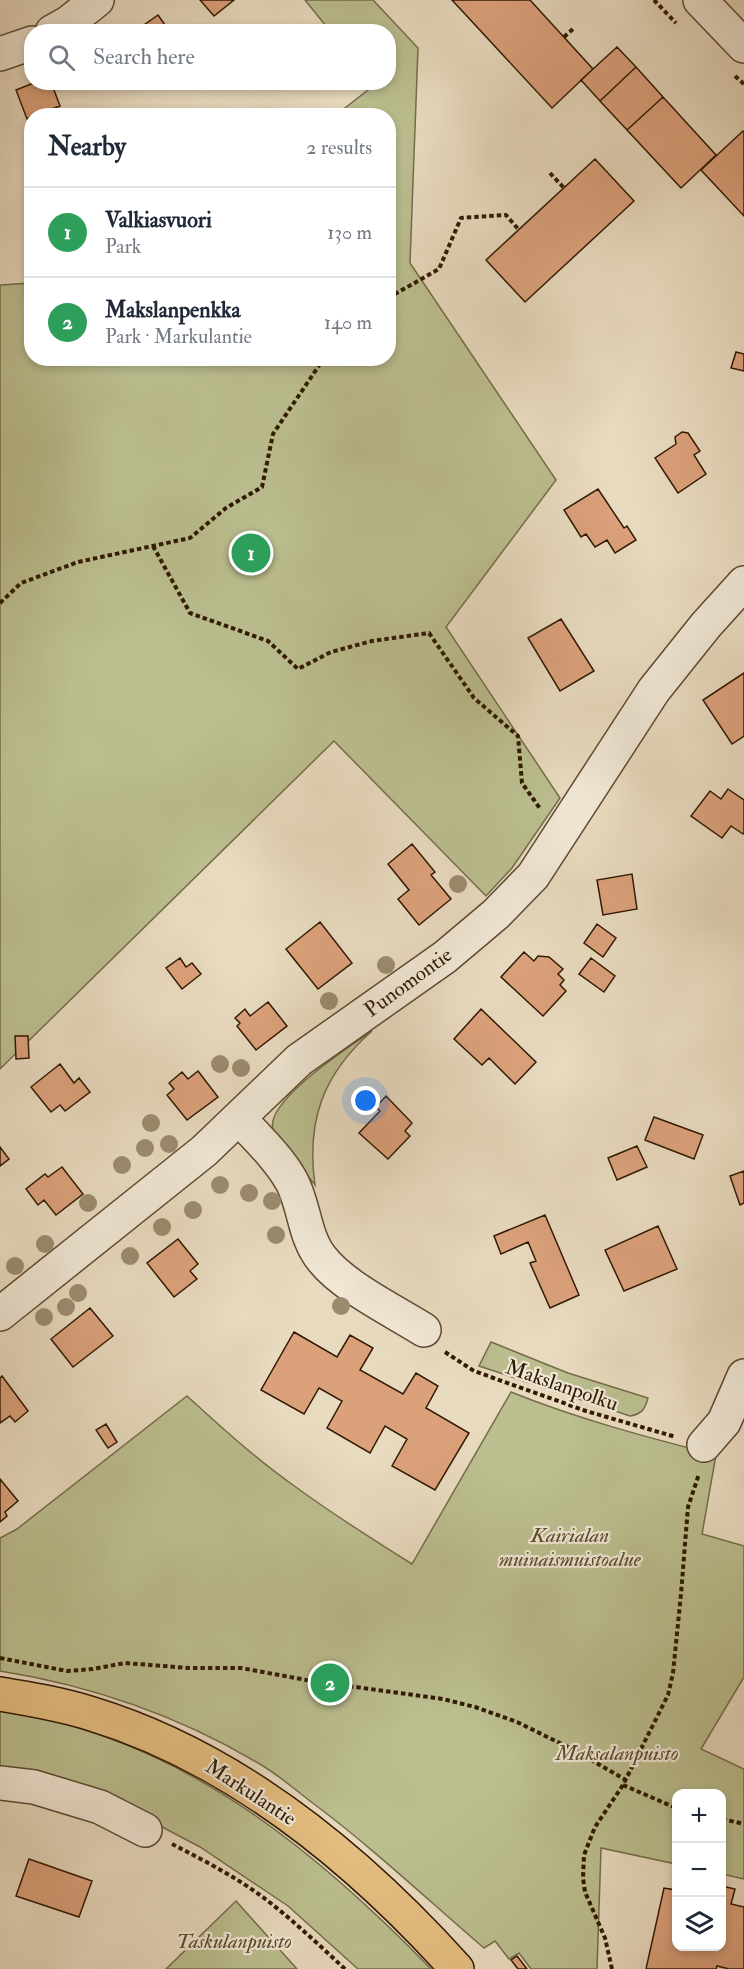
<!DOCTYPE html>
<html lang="en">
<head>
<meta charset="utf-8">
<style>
	:root { --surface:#fff; --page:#f6f6f7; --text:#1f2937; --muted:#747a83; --line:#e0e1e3; --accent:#0f766e }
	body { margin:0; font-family:"IM FELL Double Pica",serif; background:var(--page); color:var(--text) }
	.controls { position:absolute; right:18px; bottom:18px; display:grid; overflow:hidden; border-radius:12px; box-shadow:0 3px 9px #0003 }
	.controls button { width:54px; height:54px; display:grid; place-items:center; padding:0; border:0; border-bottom:2px solid var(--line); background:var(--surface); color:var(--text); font:30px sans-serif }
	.you { position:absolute; left:366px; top:1101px; width:21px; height:21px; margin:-15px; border:4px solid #fff; border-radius:50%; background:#1a73e8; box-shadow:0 0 0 9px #1a73e833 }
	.badge { display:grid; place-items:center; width:39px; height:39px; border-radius:50%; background:var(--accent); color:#fff; font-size:20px; font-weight:700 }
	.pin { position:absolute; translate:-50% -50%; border:3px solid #fff; box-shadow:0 2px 6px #0006 }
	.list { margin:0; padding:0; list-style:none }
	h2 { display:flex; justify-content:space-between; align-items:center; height:78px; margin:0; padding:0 24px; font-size:26px }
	h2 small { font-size:20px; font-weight:400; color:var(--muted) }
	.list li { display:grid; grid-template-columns:39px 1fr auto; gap:18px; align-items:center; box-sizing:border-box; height:90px; padding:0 24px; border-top:2px solid var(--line) }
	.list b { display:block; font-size:22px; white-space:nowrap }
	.list p { margin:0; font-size:20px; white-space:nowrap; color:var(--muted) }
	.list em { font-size:20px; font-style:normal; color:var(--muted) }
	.icon { flex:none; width:33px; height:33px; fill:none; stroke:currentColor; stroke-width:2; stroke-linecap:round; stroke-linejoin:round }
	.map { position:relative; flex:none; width:744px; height:1969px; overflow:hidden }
	.search { position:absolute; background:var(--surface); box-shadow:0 3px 9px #0003; left:24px; top:24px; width:372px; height:66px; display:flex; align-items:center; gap:15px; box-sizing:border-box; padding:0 21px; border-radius:24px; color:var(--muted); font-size:22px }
	.panel { position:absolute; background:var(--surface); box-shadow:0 3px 9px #0003; left:24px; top:108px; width:372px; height:258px; border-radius:24px }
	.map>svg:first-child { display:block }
</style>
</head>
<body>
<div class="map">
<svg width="744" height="1969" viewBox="0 0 744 1969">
	<rect width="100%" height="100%" fill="#e8dabf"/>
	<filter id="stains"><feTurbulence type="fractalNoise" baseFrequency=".00333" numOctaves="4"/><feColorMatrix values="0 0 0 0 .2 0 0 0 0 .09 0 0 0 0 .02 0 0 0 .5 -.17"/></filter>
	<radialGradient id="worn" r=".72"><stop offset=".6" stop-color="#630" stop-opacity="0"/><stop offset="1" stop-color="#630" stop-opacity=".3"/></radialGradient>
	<path fill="#bbbe8f" stroke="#766c49" stroke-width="1.5" d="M305,0h68l45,48 -8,215 146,217 -110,147 114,171 -48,70 -26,28 -152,-155 -334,328v-784l31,-2 1,75h356v-242l-52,-1 37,-29 -2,-3 17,-1v-50l-58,-1z
		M372,1031c-49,43 -66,90 -57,154 -8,-10 -39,-46 -42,-55 -9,-29 78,-84 99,-99z
		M491,1342l77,31 80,25c-3,11 -6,16 -18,18l-151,-50z
		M511,1392c67,27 135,45 205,63l-14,79 42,12v131l-43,72 43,20v110l-22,-5v-80h-46v70l-75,-16 -4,121h-66l-12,-16 -10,6 -14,-18 -11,7c-56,-48 -110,-99 -170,-144 -16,-12 -33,-27 -51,-38 -81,-49 -169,-80 -263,-95v-133l17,-9 170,-133c34,31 68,62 106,89 38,28 79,54 119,79z
		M0,1711c174,23 313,136 431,258h-73l-70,-63 -88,-59 -51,-27 -149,-50z
		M236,1901l61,68h-131z"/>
	<path fill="#dba17b" stroke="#301903" stroke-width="1.5" d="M200,0h34l-20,16z
		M452,0h78l63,69 -41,39z
		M158,15l12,17h-36z
		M617,47l19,20 -36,34 -19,-21z
		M636,67l27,30 -36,33 -27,-29z
		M36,82h15l9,24 -28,10 -5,3 -11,-29z
		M663,97l53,58 -35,33 -54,-58z
		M743,131l1,1v84l-43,-46z
		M595,159l39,42 -109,101 -39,-42z
		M736,352l8,2v17l-13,-3z
		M682,432l6,1 12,18 -6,4 12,19 -28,19 -23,-35 21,-14 -1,-7z
		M598,489l26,39 3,-2 9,14 -21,13 -8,-13 -12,7 -9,-13 -5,3 -17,-27z
		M561,619l33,52 -34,20 -32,-53z
		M744,673v63l-12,8 -29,-44z
		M728,789l16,11v32l-1,2 -12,-8 -9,12 -31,-22 19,-25 11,8z
		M412,844l23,28 -4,3 20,24 -32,26 -21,-26 11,-9 -21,-26z
		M632,874l5,35 -34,6 -6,-35z
		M320,922l32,41 -34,26 -32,-40z
		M597,924l19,14 -13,19 -19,-14z
		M524,952l10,9 4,-5 11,1 14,12 -5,5 6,6 -4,5 6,6 -23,25 -42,-39z
		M180,958l6,9 6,-4 9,11 -19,15 -16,-21z
		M591,958l24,18 -11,16 -25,-18z
		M268,1002l19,24 -31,24 -19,-24 3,-3 -5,-5 10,-9 5,7z
		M481,1009l55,53 -21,22 -26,-26 -7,7 -28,-26z
		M15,1036h13l1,22 -13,1z
		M60,1064l14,19 5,-5 11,14 -25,19 -5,-6 -9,7 -20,-25z
		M198,1071l20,26 -31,23 -20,-25 7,-6 -5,-6 13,-11 6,7z
		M386,1096l26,27 -7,8 5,5 -22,23 -29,-26 21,-22 -4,-4z
		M654,1117l49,18 -9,24 -49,-19z
		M637,1146l10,21 -30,13 -9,-22z
		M0,1147l9,12 -9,7z
		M62,1167l21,27 -27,21 -12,-15 -6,5 -12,-16 19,-15 3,3z
		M744,1171v32l-4,2 -10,-29z
		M545,1215l34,80 -29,13 -20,-45 6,-2 -8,-19 -27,12 -7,-18z
		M658,1226l19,43 -53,22 -19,-41z
		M178,1239l20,25 -8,7 7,8 -23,18 -27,-34z
		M90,1308l23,28 -40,31 -22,-28z
		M294,1332l43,25 13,-22 23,13 -13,22 43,24 13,-21 22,13 -12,22 43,25 -34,57 -43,-24 15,-27 -22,-13 -15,27 -43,-25 15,-27 -23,-13 -15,26 -43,-24z
		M2,1376l26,35 -13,11 -5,-6 -10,7v-45z
		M106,1424l11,18 -9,6 -12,-18z
		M0,1479l18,22 -13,11 2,4 -7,6z
		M29,1859l63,22 -13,36 -63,-21z
		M722,1886l13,3 -4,15 13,3v62h-15l-12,-3 -1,3h-70l18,-81 12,2v56h46z
		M517,1956l10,13h-9l-7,-9z"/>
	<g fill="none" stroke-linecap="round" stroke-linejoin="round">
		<g stroke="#5e4932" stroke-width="36">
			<path id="minor" d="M700,0l44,46
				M52,32l16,-9 29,-23
				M0,54l32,-11
				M239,1118c18,20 40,40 53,64 13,25 12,55 30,77 22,28 72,52 102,71
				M0,1314l204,-163 95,-91 146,-103 51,-43 37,-38 121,-186 52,-65 38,-42
				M704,1445l20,-23 20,-46
				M0,1783l34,4 66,20 45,23"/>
		</g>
		<g stroke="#301903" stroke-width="36">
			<path id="major" d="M0,1694c30,5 60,10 89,19 146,44 268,145 368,256"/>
		</g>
		<path stroke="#301903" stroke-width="4" stroke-dasharray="4.5 3" stroke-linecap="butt" d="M654,0l22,23
			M564,37l11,-10
			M735,76l9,8
			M550,173l14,15
			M388,298l51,-29 22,-51 45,-3 13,15
			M153,546l37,67 78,28 30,28 33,-17 41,-11 57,-8 45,65 44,38 4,47 19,27
			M0,603l21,-20 57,-21 112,-24 36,-30 36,-21 11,-53 51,-76
			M445,1352l29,19 112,40 90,26
			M0,1658l67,13 26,-2 32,-6 64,5h52l71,13 131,18 32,8 42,15 57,28 52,30
			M623,1785l53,23
			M722,1819l22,5
			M172,1844c31,16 64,33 92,54 29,22 55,47 81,71
			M612,1969l-7,-31 -20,-46 -2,-14 1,-23 11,-28 28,-42 45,-90 5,-22 8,-79 7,-87 11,-33"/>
		<use href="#minor" stroke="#f0e7d5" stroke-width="33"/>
		<use href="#major" stroke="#e4bd80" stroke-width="33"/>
	</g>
	<g fill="#9a8b6f">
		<circle cx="458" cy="884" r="9"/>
		<circle cx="386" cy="965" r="9"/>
		<circle cx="329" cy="1001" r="9"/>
		<circle cx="220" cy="1064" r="9"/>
		<circle cx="241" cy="1068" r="9"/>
		<circle cx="151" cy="1123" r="9"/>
		<circle cx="169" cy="1144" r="9"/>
		<circle cx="145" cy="1148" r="9"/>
		<circle cx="122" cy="1165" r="9"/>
		<circle cx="220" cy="1185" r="9"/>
		<circle cx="249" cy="1193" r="9"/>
		<circle cx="272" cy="1201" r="9"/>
		<circle cx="88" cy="1203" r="9"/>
		<circle cx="193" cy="1210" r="9"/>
		<circle cx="162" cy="1227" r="9"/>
		<circle cx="276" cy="1235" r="9"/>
		<circle cx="45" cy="1244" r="9"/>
		<circle cx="130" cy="1256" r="9"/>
		<circle cx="15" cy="1266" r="9"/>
		<circle cx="78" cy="1293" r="9"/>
		<circle cx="341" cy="1306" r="9"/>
		<circle cx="66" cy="1307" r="9"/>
		<circle cx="44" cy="1317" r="9"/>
	</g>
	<g text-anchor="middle" stroke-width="4.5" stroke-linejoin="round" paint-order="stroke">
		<g font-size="21" fill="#301903" stroke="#f0e7d5">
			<text transform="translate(408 982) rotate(-36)" y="7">Punomontie</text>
			<text transform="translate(562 1385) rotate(19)" y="7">Makslanpolku</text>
			<text transform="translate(251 1792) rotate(33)" y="7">Markulantie</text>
		</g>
		<g font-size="21" font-style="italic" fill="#5a4b2d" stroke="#f0e7d5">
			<text x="570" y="1542">Kairialan<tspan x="570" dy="24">muinaismuistoalue</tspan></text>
			<text x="617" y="1760">Maksalanpuisto</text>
			<text x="234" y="1948">Taskulanpuisto</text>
		</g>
	</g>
	<rect width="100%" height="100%" filter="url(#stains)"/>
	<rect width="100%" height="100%" fill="url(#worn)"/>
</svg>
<div class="controls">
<button>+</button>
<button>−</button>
<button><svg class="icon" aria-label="layers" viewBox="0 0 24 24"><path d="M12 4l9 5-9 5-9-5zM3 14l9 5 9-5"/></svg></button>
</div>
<div class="you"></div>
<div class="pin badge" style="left:251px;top:553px;background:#2e9e5b">1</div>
<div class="pin badge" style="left:330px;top:1683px;background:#2e9e5b">2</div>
<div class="search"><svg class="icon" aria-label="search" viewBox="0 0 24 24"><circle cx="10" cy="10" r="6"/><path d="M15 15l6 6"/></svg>Search here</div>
<section class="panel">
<h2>Nearby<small>2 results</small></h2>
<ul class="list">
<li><span class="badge" style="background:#2e9e5b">1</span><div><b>Valkiasvuori</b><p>Park</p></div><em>130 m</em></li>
<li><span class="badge" style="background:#2e9e5b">2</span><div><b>Makslanpenkka</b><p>Park · Markulantie</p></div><em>140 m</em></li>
</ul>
</section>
</div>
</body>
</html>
